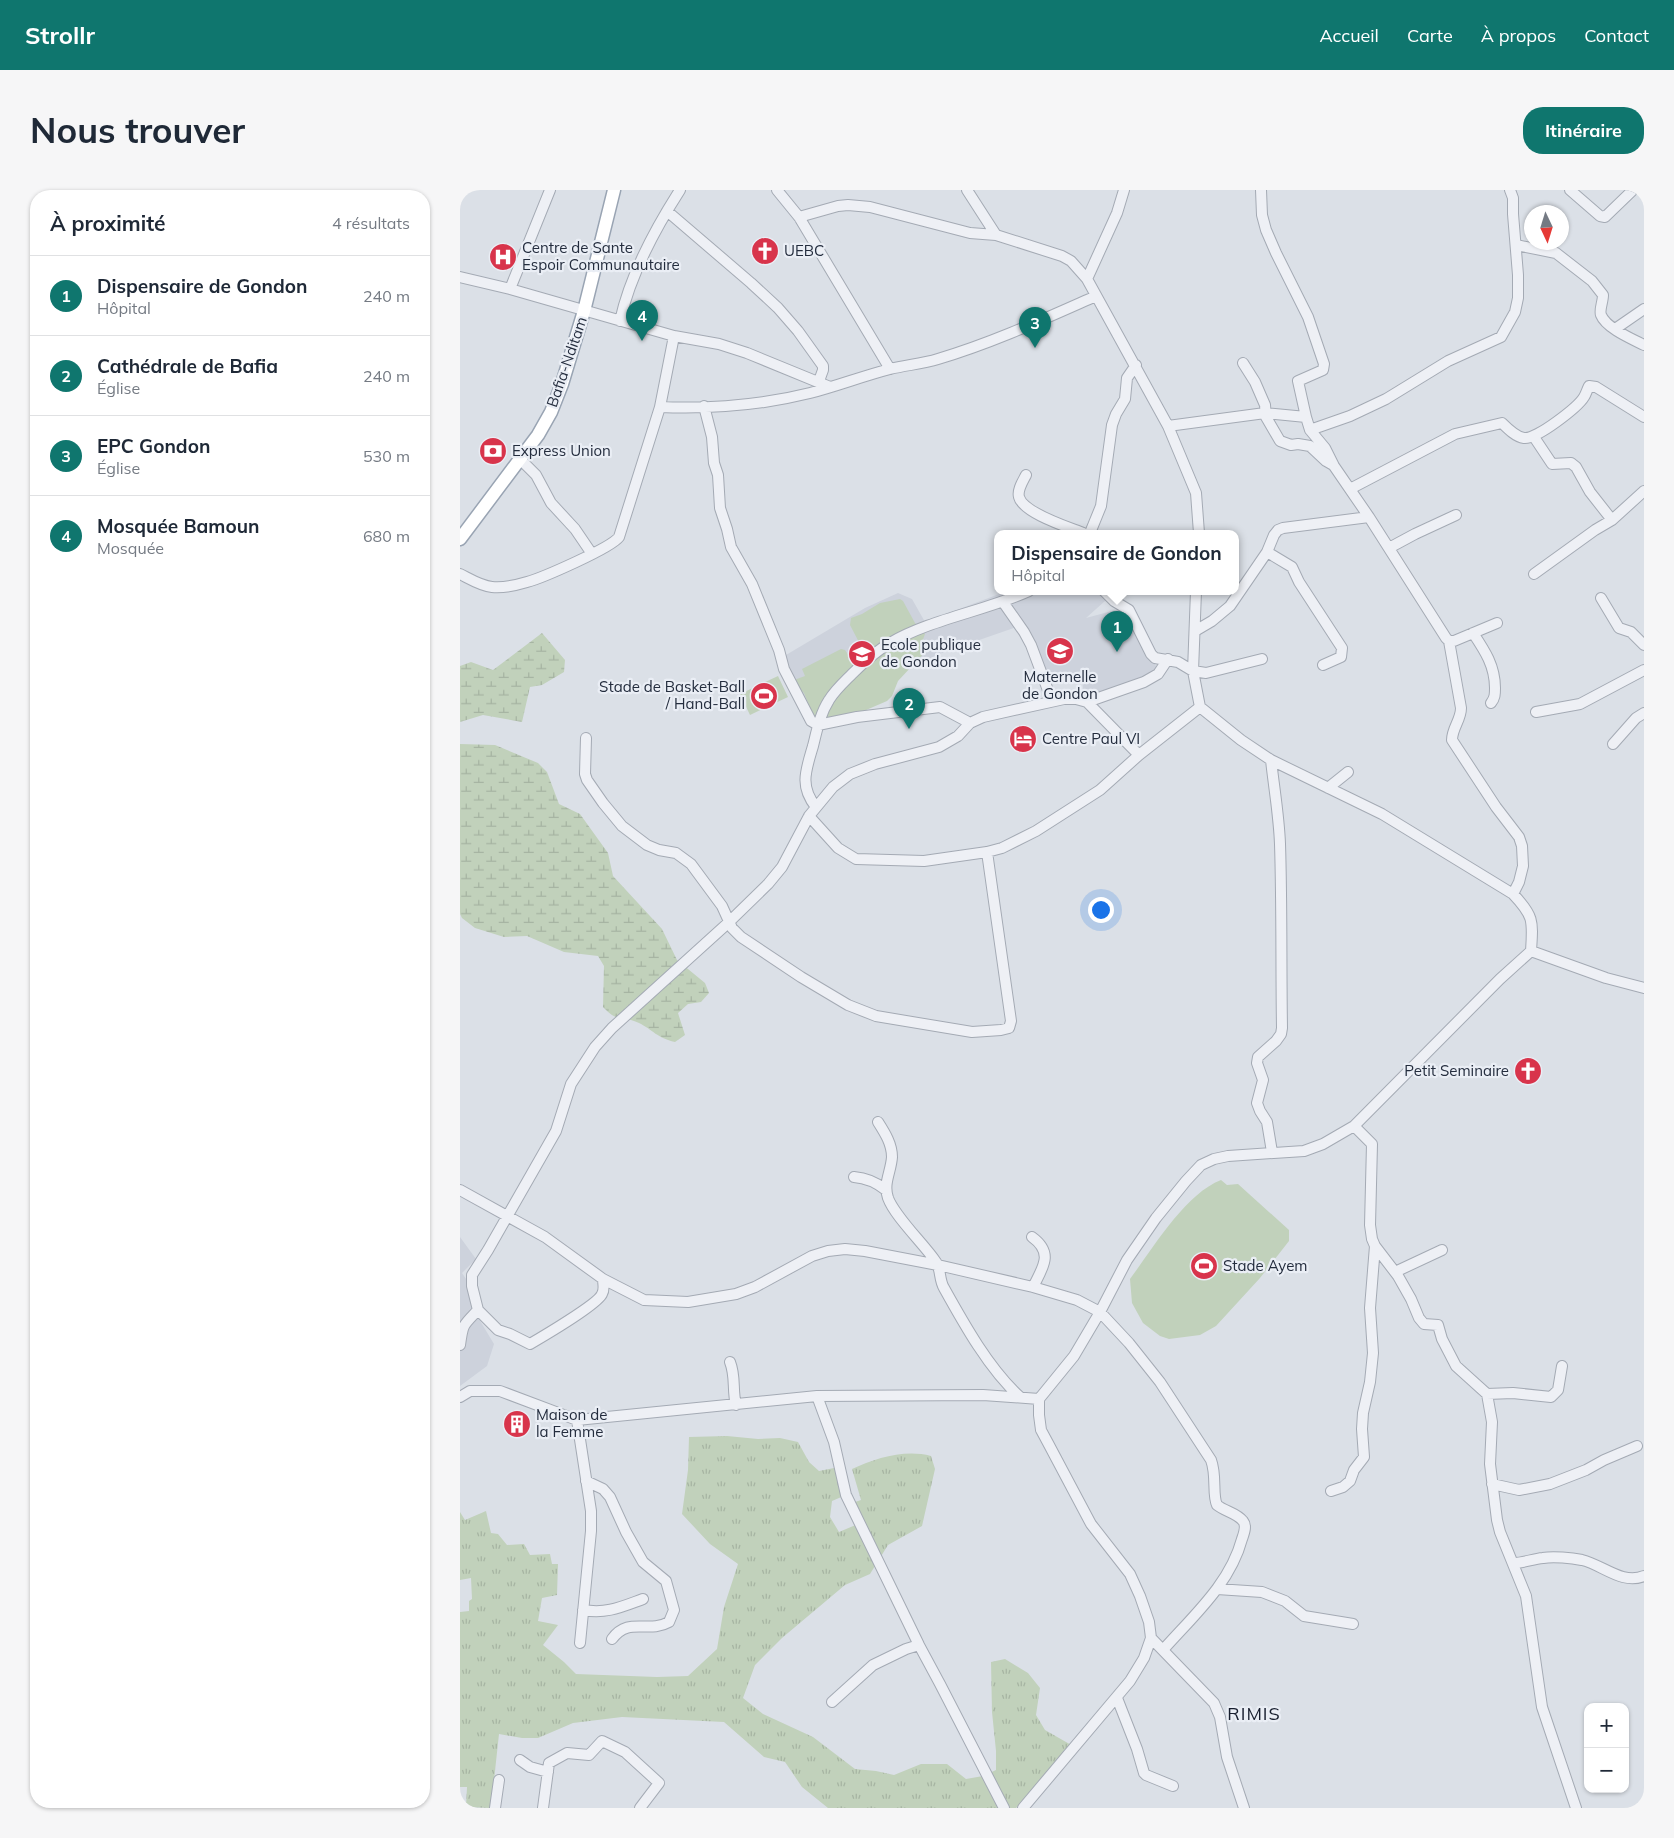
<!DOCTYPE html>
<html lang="fr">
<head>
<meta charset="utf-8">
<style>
	:root { --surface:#fff; --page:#f6f6f7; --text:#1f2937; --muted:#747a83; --line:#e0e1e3; --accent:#0f766e }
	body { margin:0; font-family:Mulish,sans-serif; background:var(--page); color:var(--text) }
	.controls { position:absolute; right:15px; bottom:15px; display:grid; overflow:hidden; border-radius:10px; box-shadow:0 1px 4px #0004 }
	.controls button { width:45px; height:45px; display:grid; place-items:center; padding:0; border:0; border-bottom:1px solid var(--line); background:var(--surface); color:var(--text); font:25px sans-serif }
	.compass { position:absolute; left:1064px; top:15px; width:45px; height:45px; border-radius:50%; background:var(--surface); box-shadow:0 1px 4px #0004; rotate:176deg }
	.you { position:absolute; left:640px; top:719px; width:18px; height:18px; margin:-12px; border:4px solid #fff; border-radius:50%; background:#1a73e8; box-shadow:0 0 0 8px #1a73e833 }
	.badge { display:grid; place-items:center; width:32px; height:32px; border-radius:50%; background:var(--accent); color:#fff; font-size:16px; font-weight:700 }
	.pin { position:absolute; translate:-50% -41px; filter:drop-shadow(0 1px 2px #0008) }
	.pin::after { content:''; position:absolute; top:26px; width:18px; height:15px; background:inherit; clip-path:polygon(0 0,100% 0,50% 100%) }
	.popup { position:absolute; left:534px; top:340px; width:245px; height:65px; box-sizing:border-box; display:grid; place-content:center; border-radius:10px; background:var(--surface); filter:drop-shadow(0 1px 4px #0005); font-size:16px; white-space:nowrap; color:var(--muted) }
	.popup b { font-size:19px; color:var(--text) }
	.popup::after { content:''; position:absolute; left:50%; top:100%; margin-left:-10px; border:10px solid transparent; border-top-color:var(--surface) }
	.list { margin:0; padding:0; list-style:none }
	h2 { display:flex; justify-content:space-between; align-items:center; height:65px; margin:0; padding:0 20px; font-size:21px }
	h2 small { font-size:16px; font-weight:400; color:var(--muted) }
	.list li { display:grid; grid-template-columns:32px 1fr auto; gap:15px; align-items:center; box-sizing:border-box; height:80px; padding:0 20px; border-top:1px solid var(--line) }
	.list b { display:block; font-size:19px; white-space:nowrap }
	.list p { margin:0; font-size:16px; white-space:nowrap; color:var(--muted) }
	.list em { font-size:16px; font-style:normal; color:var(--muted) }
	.map { position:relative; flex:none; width:1184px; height:1618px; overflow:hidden; border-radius:20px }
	header { display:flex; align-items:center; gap:30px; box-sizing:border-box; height:70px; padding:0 25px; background:var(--accent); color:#fff }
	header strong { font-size:24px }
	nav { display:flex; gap:28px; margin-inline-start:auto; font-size:18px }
	.intro { display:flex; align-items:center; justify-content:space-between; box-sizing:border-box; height:120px; padding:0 30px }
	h1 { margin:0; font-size:35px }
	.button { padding:12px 22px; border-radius:20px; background:var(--accent); color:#fff; font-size:18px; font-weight:700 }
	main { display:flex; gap:30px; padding:0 30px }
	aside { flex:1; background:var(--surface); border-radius:20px; box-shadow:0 1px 4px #0004 }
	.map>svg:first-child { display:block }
</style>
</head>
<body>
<header>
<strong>Strollr</strong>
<nav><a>Accueil</a><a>Carte</a><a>À propos</a><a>Contact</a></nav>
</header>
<div class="intro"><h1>Nous trouver</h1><a class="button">Itinéraire</a></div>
<main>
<aside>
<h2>À proximité<small>4 résultats</small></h2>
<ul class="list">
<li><span class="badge">1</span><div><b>Dispensaire de Gondon</b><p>Hôpital</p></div><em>240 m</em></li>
<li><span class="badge">2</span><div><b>Cathédrale de Bafia</b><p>Église</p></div><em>240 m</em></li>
<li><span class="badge">3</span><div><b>EPC Gondon</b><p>Église</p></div><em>530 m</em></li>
<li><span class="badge">4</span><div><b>Mosquée Bamoun</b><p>Mosquée</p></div><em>680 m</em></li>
</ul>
</aside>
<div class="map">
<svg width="1184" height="1618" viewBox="0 0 1184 1618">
	<defs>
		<pattern id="grass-tufts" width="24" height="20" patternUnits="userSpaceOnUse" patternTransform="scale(1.25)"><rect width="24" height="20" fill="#c1d1bb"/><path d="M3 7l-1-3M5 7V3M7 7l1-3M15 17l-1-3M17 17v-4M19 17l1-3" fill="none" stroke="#a6b4a2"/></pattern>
		<pattern id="wetland-marsh" width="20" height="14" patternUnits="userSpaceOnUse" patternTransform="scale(1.25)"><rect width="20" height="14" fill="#c1d1bb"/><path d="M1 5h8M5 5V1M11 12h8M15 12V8" fill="none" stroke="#a6b4a2"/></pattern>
	</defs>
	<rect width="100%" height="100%" fill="#dbe0e7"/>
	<path fill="#cdd2dc" d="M547,401h105l2,2 -28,25 37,-10 14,21 22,43 -74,26 -5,-27 -31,12 -27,-58 -83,29 -128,64 -29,-59 4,-4 79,-47 33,-15 14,6 13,23z
		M0,1047l16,22 -14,14 17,25 -6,11 21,35 -7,22 -27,20z"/>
	<path fill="url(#grass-tufts)" d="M267,1246l31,3 22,-1 18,4 11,20 10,9 20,-4 7,28 -14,6 -2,16 9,15 19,-8 -6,-21 9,-3 -9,-31c24,-11 53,-20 79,-13l4,13 -13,57 -34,19 -18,29 -25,11 -63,53 -27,27 -12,33 20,16 50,23 42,32 21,2 18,4 27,-11h26l19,15 17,-3 13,-6v-19l-4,-39 -1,-50 14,-3 23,14 12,15 -4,27 9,15 28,16 -57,62h-188l-26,-21 -17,-25 -21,-5 -40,-35 -102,-5 -49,6 -35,15h-16l-23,-4 -8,74 -25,-1 1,-20h-7v-175l9,-1v-10l3,-2 -1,-21 -11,2v-68l5,8 21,-9 5,22 7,1 9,11 17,-1 6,11 20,-1 2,10h6l-1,31 -15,3 -4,23 20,4 -15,20 21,17 12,12 81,3 31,-1 29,-27 7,-42 14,-43 -28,-20 -28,-30 6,-44 1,-33z"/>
	<path fill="url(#wetland-marsh)" d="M82,443l23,27 -1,12 -22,13 -12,2 -8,35 -39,-7 -23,7v-56l11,-4 22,8z
		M0,554l35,1 43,18 9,9 12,32 21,10 28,39 5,23 49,53 15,31 28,23 4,10 -8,9 -13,2 -10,9 7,22 -10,7c-18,-4 -22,-12 -36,-19 -17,-8 -20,1 -36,-16l1,-41 -6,-10 -34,-4 -37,-16 -23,1 -29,-9 -13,-10 -2,-4z"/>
	<path fill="#c1d1bb" d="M440,409l3,2 12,22 8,8 2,3 -4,11 5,6 -28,30 -6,15 -5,5 -51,22 -22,-5 -10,-25 -11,-10 1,-3 11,-4 -3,-7 39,-20 4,1 6,9 12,-9 -13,-25 1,-7 11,-4 18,-11z
		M318,486l10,21 -38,18 -10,-21z
		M761,990l6,5 11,-1 51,46v11l-29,37 -44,48 -16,9 -31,4 -9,-3 -17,-13 -11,-20 -2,-24c23,-31 55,-85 91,-99z"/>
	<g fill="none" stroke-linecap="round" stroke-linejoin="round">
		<g stroke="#a4aab4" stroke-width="12">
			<path id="minor" d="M90,0l-40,99 164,47 45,8 28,9 83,34
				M317,0l22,27 91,152
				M507,0l29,45 66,21 9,5 16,18 81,147 28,67 3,40
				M801,0l1,25 4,15 10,23 32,64 16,47 -1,6 -25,11 8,36
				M1110,0l30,26 5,1 28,-27
				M207,21l84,72 27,25 20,23 25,35v4l-4,11
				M339,27l39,-11 10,-1 22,2 100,26 26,2
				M1056,55l40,8 36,28 11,14c0,7 -4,15 -2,20 5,13 31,24 43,30
				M0,87l50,12
				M627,89l30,-66 7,-23
				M160,131c10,-46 35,-92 60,-131
				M1155,139l29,-20
				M783,173l12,19 10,23 1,12 14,24 11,4 7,-1 12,2 16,15 7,4
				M244,216l8,31 2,26 4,12 2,33 7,21 4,18 21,37 27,66 5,19 27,52 7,4 39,-8 83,-10 30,16
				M200,217l14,-71
				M708,236l97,-13 41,4 4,13 15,18 9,18 35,51 77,121 3,3h5l43,-18
				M850,240l40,-14 36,-17 62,-38 53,-24 14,-25 3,-14v-23l-5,-61v-16l-3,-8
				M1074,247l18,27 19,-1 5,4 14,25 22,28
				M60,269l16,16 15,28 24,26 17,25
				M566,285c-3,6 -9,15 -7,22 4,16 49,30 64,36
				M890,299l105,-55 47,-11c6,6 14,14 22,15 12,2 54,-31 60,-41 2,-3 3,-7 5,-11l7,1 48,30
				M630,343l11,-27 11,-81 4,-11 9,-15 2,-21 9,-13
				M929,358l26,-14 41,-19
				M807,362l25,15 7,15 43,66 -1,9 -18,8
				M0,384c10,5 21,12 32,13 10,1 25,-2 35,-5 15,-4 84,-34 92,-45l41,-130c49,2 102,-2 150,-14 27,-7 53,-17 80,-24 16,-4 32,-5 48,-10 54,-16 106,-40 158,-63
				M1074,384l61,-44 17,-10 32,-29
				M644,401l10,10 15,9 22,44 4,4 23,4 15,9 13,2 56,-14
				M1141,408l18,30 12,4 13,13
				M543,412l21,30 7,13 21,56
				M735,441l17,-10 18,-15 37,-54 7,-17 4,-5 5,-2 86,-11
				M1013,443c12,18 22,33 22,55 0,6 0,10 -4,15
				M989,451l12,67c0,12 -9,20 -9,32l44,67 23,30 3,9 1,20 -4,16 -6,12
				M627,512l57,-20 14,-8 10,-15
				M1076,522l44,-8 64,-34
				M126,548l-1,36 2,6 16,23 19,23 25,19 12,5 17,3 15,11 31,42 10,22 9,9 60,40 47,28 28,11 96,16 29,-2 8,-2 2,-7 -24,-169
				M1153,554l23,-26 8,-5
				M811,570c3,28 8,56 9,84 2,61 1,123 2,184l-1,6 -5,7 -18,16 -1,6 6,17 -6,23 3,8 7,11 5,30
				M868,598l20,-16
				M356,617c-17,-21 -10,-37 -3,-61 4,-16 7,-32 16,-46 6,-10 15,-18 23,-26 11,-11 24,-23 38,-31 41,-24 95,-32 139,-52
				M349,626l29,32 18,11 68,2 63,-9 15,-4 34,-17 64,-41 39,-35
				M1071,761l75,27 38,10
				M418,932c7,11 14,22 14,35 -1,15 -9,26 -4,41 7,19 36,46 48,64 5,7 3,18 8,26 20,36 45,81 76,109
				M894,936l18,18 -2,81 2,14 3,7 23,30 13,23 8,19 5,6 14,1 4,14 14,27 31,28 5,28 -2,42 7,56 3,12 26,64 16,111 34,101
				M394,987c13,1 22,5 32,13
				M0,1000l85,47 58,42 41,21 44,2 48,-8 19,-7 57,-31 16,-5 17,-2 20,2 73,14 95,22 44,13 23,12 29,31 31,39 51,78c6,16 1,35 6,45 7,6 20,8 26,16 4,5 1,12 -1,18 -12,45 -49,77 -79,111
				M572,1047c22,16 11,30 1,50
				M935,1082l47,-22
				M143,1089c0,5 2,10 -1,15 -4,10 -60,43 -72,50l-20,-10 -12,-4 -20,-20 -6,-24v-11l16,-25 68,-119 15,-47 24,-37 17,-19 116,-105 40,-39 14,-17 27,-51 24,-29 17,-13 25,-10 64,-17 19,-11 12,-13 13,-6 81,-18h12l11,3 52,53 61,-48
				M0,1155c3,-22 3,-19 18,-35
				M270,1172c6,15 2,28 6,43
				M1027,1204l26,-1 38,4 7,-7 4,-24
				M357,1206l17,46 12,53 73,150 21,39 64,124
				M0,1207l10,-6h30l77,29 240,-24 166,-1 56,4
				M117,1230l14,91v20l-11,112
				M126,1291l17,8 7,8 16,35 17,30 23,19 8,29 -5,12c-21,12 -40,-6 -57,17
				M1032,1294l27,6 31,-6 36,-14 18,-10 33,-14
				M871,1301l12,-4 7,-6 4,-11 10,-13 -2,-28 1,-16 7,-31 3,-29 -3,-45 5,-62
				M1053,1373c11,0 19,-4 30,-5 10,-2 29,0 39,2 21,5 40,25 62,16
				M757,1399l45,3 23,9 19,15 49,8
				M123,1420c24,4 38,-3 60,-11
				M691,1448l63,65 6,14 7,40 17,51
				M657,1508l20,51 7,24 2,2 27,11
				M372,1512l41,-37 33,-16 13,-4
				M60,1570l10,7 18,5
				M35,1618l4,-28
				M83,1618l6,-45 18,-10 22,2 13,-14 23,11 34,31 -19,25
				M563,1618l107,-127 14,-23 7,-20 -2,-16 -9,-26 -10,-22 -39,-50 -43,-81 -7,-13 -2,-15v-16l35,-43 26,-44 27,-52 29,-42 30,-37 15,-16 13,-6 14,-3 76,-5 19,-7 31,-18 146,-147 31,-28c2,-30 3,-35 -18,-57l-131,-80 -111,-54 -30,-20 -41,-33 -7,-36 3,-80"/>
		</g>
		<g stroke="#99a4b3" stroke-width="15">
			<path id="major" d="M0,349l78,-104 13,-23 11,-28 22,-73 30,-121"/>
		</g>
		<use href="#minor" stroke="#eef0f5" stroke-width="10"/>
		<use href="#major" stroke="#fff" stroke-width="12"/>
	</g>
	<defs>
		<g id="church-disc" transform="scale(1.4375)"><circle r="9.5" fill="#d8344b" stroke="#eaeef5"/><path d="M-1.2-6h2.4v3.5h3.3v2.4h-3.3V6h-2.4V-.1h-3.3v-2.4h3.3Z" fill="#fff"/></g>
		<g id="hospital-disc" transform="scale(1.4375)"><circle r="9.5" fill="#d8344b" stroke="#eaeef5"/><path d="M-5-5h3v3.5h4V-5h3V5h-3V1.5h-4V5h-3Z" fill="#fff"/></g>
		<g id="bank-disc" transform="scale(1.4375)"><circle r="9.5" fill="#d8344b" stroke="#eaeef5"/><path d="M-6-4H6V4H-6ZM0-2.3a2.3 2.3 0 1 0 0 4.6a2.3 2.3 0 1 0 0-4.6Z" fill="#fff"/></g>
		<g id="school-disc" transform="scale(1.4375)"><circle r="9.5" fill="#d8344b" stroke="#eaeef5"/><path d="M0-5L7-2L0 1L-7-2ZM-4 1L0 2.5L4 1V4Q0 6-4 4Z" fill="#fff"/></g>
		<g id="stadium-disc" transform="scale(1.4375)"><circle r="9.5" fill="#d8344b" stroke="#eaeef5"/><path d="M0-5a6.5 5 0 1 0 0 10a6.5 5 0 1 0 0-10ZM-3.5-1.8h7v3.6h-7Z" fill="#fff"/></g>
		<g id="hotel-disc" transform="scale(1.4375)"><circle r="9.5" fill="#d8344b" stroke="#eaeef5"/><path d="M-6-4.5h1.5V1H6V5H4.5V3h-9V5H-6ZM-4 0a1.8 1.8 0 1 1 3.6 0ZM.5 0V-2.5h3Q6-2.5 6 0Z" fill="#fff"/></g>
		<g id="building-disc" transform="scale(1.4375)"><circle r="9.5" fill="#d8344b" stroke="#eaeef5"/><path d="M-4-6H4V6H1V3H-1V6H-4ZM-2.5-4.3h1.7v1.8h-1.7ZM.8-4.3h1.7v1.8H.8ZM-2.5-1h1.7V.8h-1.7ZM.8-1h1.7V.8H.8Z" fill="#fff"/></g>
	</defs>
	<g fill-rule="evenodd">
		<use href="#church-disc" x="305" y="61"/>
		<use href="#hospital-disc" x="43" y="67"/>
		<use href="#bank-disc" x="33" y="261"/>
		<use href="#school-disc" x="600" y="461"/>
		<use href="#school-disc" x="402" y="464"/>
		<use href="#stadium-disc" x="304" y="506"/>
		<use href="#hotel-disc" x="563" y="549"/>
		<use href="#church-disc" x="1068" y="881"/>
		<use href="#stadium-disc" x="744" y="1076"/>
		<use href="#building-disc" x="57" y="1234"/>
	</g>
	<g text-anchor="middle" stroke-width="4.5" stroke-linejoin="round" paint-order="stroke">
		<g font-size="15" fill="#242d3e" stroke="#eaeef5" text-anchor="start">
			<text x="62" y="63">Centre de Sante<tspan x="62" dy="17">Espoir Communautaire</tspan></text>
			<text x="324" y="66">UEBC</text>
			<text x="52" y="266">Express Union</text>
			<text x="421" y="460">Ecole publique<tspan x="421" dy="17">de Gondon</tspan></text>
			<text x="600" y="492" text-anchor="middle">Maternelle<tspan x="600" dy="17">de Gondon</tspan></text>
			<text x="285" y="502" text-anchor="end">Stade de Basket-Ball<tspan x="285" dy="17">/ Hand-Ball</tspan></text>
			<text x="582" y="554">Centre Paul VI</text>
			<text x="1049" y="886" text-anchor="end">Petit Seminaire</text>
			<text x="763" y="1081">Stade Ayem</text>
			<text x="76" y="1230">Maison de<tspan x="76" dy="17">la Femme</tspan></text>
		</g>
		<g font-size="15" fill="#242d3e" stroke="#eaeef5">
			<text transform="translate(107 172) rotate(-71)" y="5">Bafia-Nditam</text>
		</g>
		<g font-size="18" letter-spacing="1" fill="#171e2e" stroke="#eaeef5">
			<text x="794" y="1530">RIMIS</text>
		</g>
	</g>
</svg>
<div class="controls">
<button>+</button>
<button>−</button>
</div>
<svg class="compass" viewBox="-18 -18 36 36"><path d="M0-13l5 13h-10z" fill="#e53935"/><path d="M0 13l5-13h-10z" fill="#747a83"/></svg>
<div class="you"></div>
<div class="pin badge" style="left:657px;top:462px">1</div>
<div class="popup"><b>Dispensaire de Gondon</b>Hôpital</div>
<div class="pin badge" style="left:449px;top:539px">2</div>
<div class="pin badge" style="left:575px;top:158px">3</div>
<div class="pin badge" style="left:182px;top:151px">4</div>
</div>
</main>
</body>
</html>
